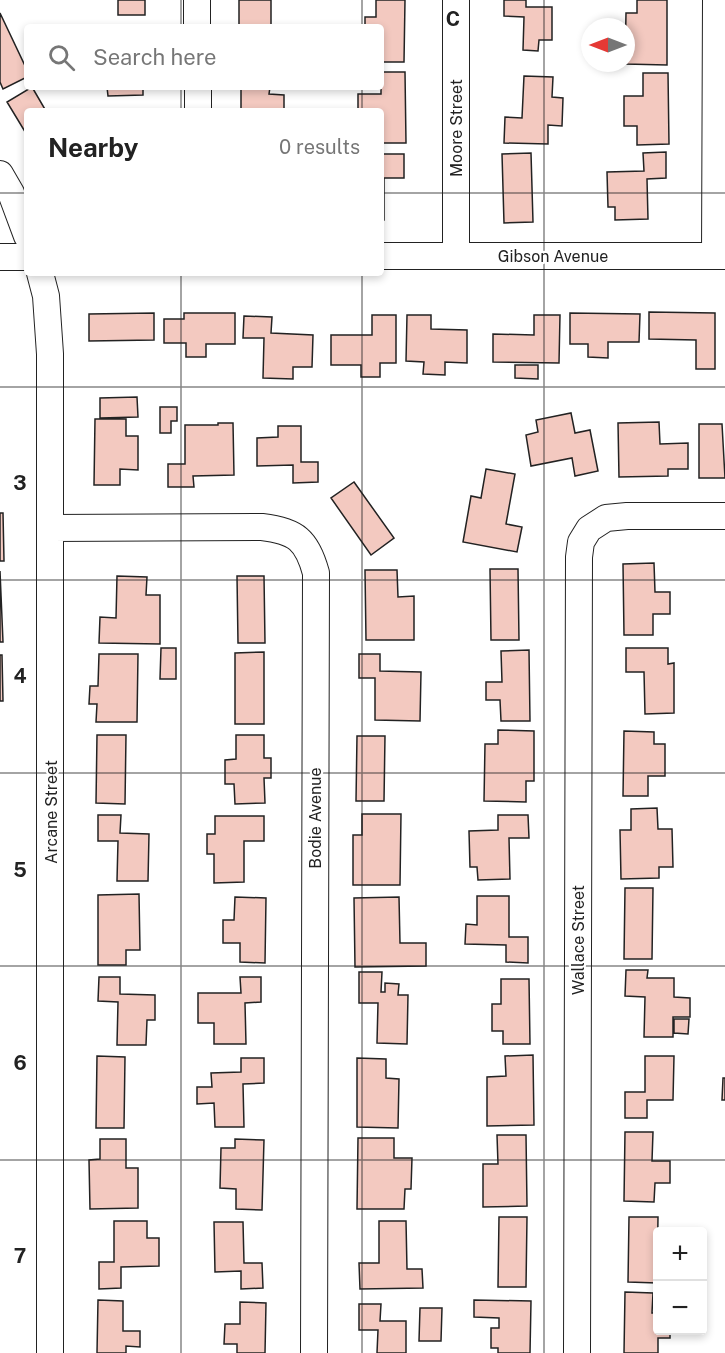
<!DOCTYPE html>
<html lang="en">
<head>
<meta charset="utf-8">
<style>
	:root { --surface:#fff; --page:#f2f2f2; --text:#222; --muted:#767676; --line:#e0e0e0 }
	body { margin:0; font-family:"Public Sans",sans-serif; background:var(--page); color:var(--text) }
	.controls { position:absolute; right:18px; bottom:18px; display:grid; overflow:hidden; border-radius:6px; box-shadow:0 3px 9px #0003 }
	.controls button { width:54px; height:54px; display:grid; place-items:center; padding:0; border:0; border-bottom:2px solid var(--line); background:var(--surface); color:var(--text); font:30px sans-serif }
	.compass { position:absolute; left:581px; top:18px; width:54px; height:54px; border-radius:50%; background:var(--surface); box-shadow:0 3px 9px #0003; rotate:270deg }
	.list { margin:0; padding:0; list-style:none }
	h2 { display:flex; justify-content:space-between; align-items:center; height:78px; margin:0; padding:0 24px; font-size:26px }
	h2 small { font-size:20px; font-weight:400; color:var(--muted) }
	.icon { flex:none; width:33px; height:33px; fill:none; stroke:currentColor; stroke-width:2; stroke-linecap:round; stroke-linejoin:round }
	.map { position:relative; flex:none; width:725px; height:1353px; overflow:hidden }
	.search { position:absolute; background:var(--surface); box-shadow:0 3px 9px #0003; left:24px; top:24px; width:360px; height:66px; display:flex; align-items:center; gap:15px; box-sizing:border-box; padding:0 21px; border-radius:6px; color:var(--muted); font-size:22px }
	.panel { position:absolute; background:var(--surface); box-shadow:0 3px 9px #0003; left:24px; top:108px; width:360px; height:168px; border-radius:6px }
	.map>svg:first-child { display:block }
</style>
</head>
<body>
<div class="map">
<svg width="725" height="1353" viewBox="0 0 725 1353">
	<rect width="100%" height="100%" fill="#fff"/>
	<path fill="#f3c9c0" stroke="#222" stroke-width="1.5" d="M118,0h27v15h-27z
		M239,0h32v27h-32z
		M376,0h29l-1,62h-23v-35h-16v-10h11z
		M504,0h22v7h26v33h-13l-1,11 -15,-1 1,-33 -20,-1z
		M637,0h30v65l-42,-1 1,-51h11z
		M0,13l27,57v7l-24,12 -3,-7z
		M146,25v2h-41v-1z
		M381,72h24l1,71h-25v-32h-23v-17h23z
		M643,73h25l1,71 -32,1v-19h-13v-30h19z
		M524,76l29,1 -1,20 11,1 -1,28 -14,-1v19l-44,-1 1,-26 17,1z
		M32,87l14,24h-19v24l-20,-33z
		M107,87h36v8l-35,1z
		M241,87h29l-1,7 15,1v16h-43z
		M666,152v26l-19,1 1,40 -33,1v-13h-7l-1,-35 37,-1 -1,-18z
		M531,153l2,69 -29,1 -2,-69z
		M381,154h23v24h-20v42h-3z
		M649,312l66,1v56h-19v-29l-47,-1z
		M154,313v27l-65,1v-27z
		M184,313h51v31h-29v13h-20v-14h-22v-24h20z
		M570,313l70,1 -1,28h-31v16l-20,-1v-13h-18z
		M372,315h24v48h-16v14h-19v-12h-30v-30h41z
		M407,315h24v14l36,1v33l-22,-1v13l-22,-1 1,-12 -18,-1z
		M534,315h26l-1,48 -66,-1v-28l41,1z
		M244,316l28,1 -1,16 42,2 -1,32h-19v12l-30,-1 1,-40h-21z
		M515,365h23v14l-23,-1z
		M137,397l1,20 -38,1v-20z
		M160,407h17v14h-6v12h-11z
		M571,413l4,20 15,-3 8,41 -23,5 -3,-18 -41,8 -5,-31 12,-3 -2,-12z
		M95,419h31v17h12v34l-18,-1v16h-26z
		M659,422l1,22 28,-1v26h-20v7l-49,1 -1,-54z
		M218,423h15l1,52 -41,1 1,11h-26v-23h17v-39h33z
		M699,424h23l3,54h-26z
		M278,426h23v36h17v20l-25,1v-18l-36,1v-28l21,-1z
		M486,469l29,5 -9,50 16,3 -5,25 -54,-10 8,-46 10,2z
		M354,482l40,56 -23,17 -40,-57z
		M0,513h3l1,48h-4z
		M654,563l1,29h15v22h-17v21h-29l-1,-71z
		M490,569h28l1,71h-28z
		M365,570h32l1,27 16,-1v44h-48z
		M0,571l3,71h-3z
		M117,576l30,1 -1,18h14v49l-61,-1 1,-26 16,1z
		M237,576h27l1,67h-27z
		M161,648h15v31h-16z
		M626,648h42v16l6,-1v50l-29,1 -1,-42h-18z
		M529,650l1,71h-29l-1,-21h-14v-18h16l-1,-31z
		M264,652v72h-29v-71z
		M99,654h39l-1,68h-41l1,-18h-8l1,-18h8z
		M359,654h21v17l41,1 -1,49 -45,-1v-42h-16z
		M0,655h2l1,46h-3z
		M498,730l36,1v50h-8v21l-42,-1 1,-57h13z
		M624,731l30,1v12h11v32h-17v20h-25z
		M97,735h29l-1,69 -29,-1z
		M236,735h28v23h7v20h-7l1,25 -30,1 -1,-20h-9v-24l11,-1z
		M357,736h28l-1,65h-28z
		M657,808l1,21h14l1,38h-14v11l-38,1 -1,-49h11v-21z
		M362,814h39l-1,71h-47v-50h9z
		M98,815h23l-1,18 29,1 -1,47h-31l1,-40h-20z
		M498,815h30l1,23h-20l1,41 -32,1 -1,-13h-7l-1,-36 29,-1z
		M215,816h49v25h-20v41l-30,1v-29h-7v-20h8z
		M625,888h28l-1,71h-28z
		M139,894l1,56h-14v15h-28v-70z
		M477,896h32v41h19v26l-22,-1v-17l-41,-1 1,-20 11,1z
		M235,897l31,1 -1,65 -25,-1v-19h-17v-23h11z
		M399,897l1,46h26v23l-71,1 -1,-69z
		M626,970h22l-1,8h27v19l16,1v19h-17v20h-29l1,-40 -20,-1z
		M359,972h23l-1,20h4v-9l14,1 -1,11h10l-1,49 -30,-1 1,-40h-19z
		M99,977h21v17l35,1v25h-8l-1,25h-29l1,-43 -20,-1z
		M240,977h21v25l-16,1 1,41h-32v-21h-16v-30h43z
		M501,979h28l1,65h-27v-13h-11v-27h9z
		M674,1019h15l-1,15 -14,-1z
		M533,1055l1,70 -47,1v-49l19,-1 -1,-20z
		M97,1056l28,1 -1,71h-28z
		M645,1056h29l-1,44h-26v18h-22v-26h20z
		M241,1058h23v25l-21,1 1,43h-29l-1,-24 -17,1v-17h15l-1,-14 30,-1z
		M357,1058l29,1v19l13,1 -1,49 -41,-1z
		M723,1078h2v22h-3z
		M625,1132h28l-1,29h18v22h-15l-1,19 -30,-1z
		M497,1135h29l1,71 -44,1v-43h15z
		M358,1138h36v20h18l-1,31h-6l-1,20h-47z
		M100,1139h26v29h12v40l-48,1 -1,-49 11,-1z
		M235,1139l29,1 -2,70 -26,-1v-20l-16,-1 1,-40h14z
		M499,1217h28l-1,70h-28z
		M629,1217h29l-1,66 -29,-1z
		M114,1221h33v17h12v28l-38,1v21l-22,1v-27h15z
		M379,1221h27l1,48h15l1,19 -63,1 -1,-26h20z
		M214,1222h29l1,41h18l1,25 -22,1v-18l-26,1z
		M625,1292l28,1 -1,20h6v17h12v8h-12v15h-34z
		M98,1300l25,1v30h17v16l-14,-1v7h-29z
		M474,1300l57,1 -1,52h-32v-5h-7v-20h8v-10l-25,-1z
		M240,1302l26,1 -1,50h-28v-9h-13l1,-20h15z
		M359,1304h22l-1,17h26v32h-29l1,-23h-19z
		M420,1308h22l-1,33h-22z"/>
	<g fill="none" stroke-linecap="round" stroke-linejoin="round">
		<g stroke="#222" stroke-width="28">
			<path id="minor" d="M197,0v27
				M456,0v256
				M198,87v24
				M0,174l11,19 16,43
				M381,256h344
				M715,256l1,-256
				M0,257h27
				M40,273l6,23 4,58v999
				M51,528l211,-1c34,4 45,13 54,46l-2,780
				M577,1353l2,-796 2,-15 8,-13 17,-11 21,-2h98"/>
		</g>
		<use href="#minor" stroke="#fff" stroke-width="26"/>
	</g>
	<path fill="none" stroke="#222" stroke-width="1.5" stroke-opacity="0.55" d="M181,0v27M362,0v27M544,0v1353M181,87v24M362,87v24M0,193h27M381,193h344M181,273v1080M362,273v1080M0,387h725M0,580h725M0,773h725M0,966h725M0,1160h725"/>
	<g text-anchor="middle" stroke-width="4.5" stroke-linejoin="round" paint-order="stroke">
		<g font-size="16" fill="#222" stroke="#fff">
			<text transform="translate(456 128) rotate(-90)" y="6">Moore Street</text>
			<text x="553" y="262">Gibson Avenue</text>
			<text transform="translate(51 812) rotate(-90)" y="6">Arcane Street</text>
			<text transform="translate(315 818) rotate(-90)" y="6">Bodie Avenue</text>
			<text transform="translate(578 940) rotate(-90)" y="6">Wallace Street</text>
		</g>
	</g>
	<g font-size="20" text-anchor="middle" font-weight="bold" fill="#222" stroke="#fff" stroke-width="4.5" stroke-linejoin="round" paint-order="stroke">
		<text x="453" y="26">C</text>
		<text x="20" y="490">3</text>
		<text x="20" y="683">4</text>
		<text x="20" y="877">5</text>
		<text x="20" y="1070">6</text>
		<text x="20" y="1263">7</text>
	</g>
</svg>
<div class="controls">
<button>+</button>
<button>−</button>
</div>
<svg class="compass" viewBox="-18 -18 36 36"><path d="M0-13l5 13h-10z" fill="#e53935"/><path d="M0 13l5-13h-10z" fill="#767676"/></svg>
<div class="search"><svg class="icon" aria-label="search" viewBox="0 0 24 24"><circle cx="10" cy="10" r="6"/><path d="M15 15l6 6"/></svg>Search here</div>
<section class="panel">
<h2>Nearby<small>0 results</small></h2>
<ul class="list">
</ul>
</section>
</div>
</body>
</html>
